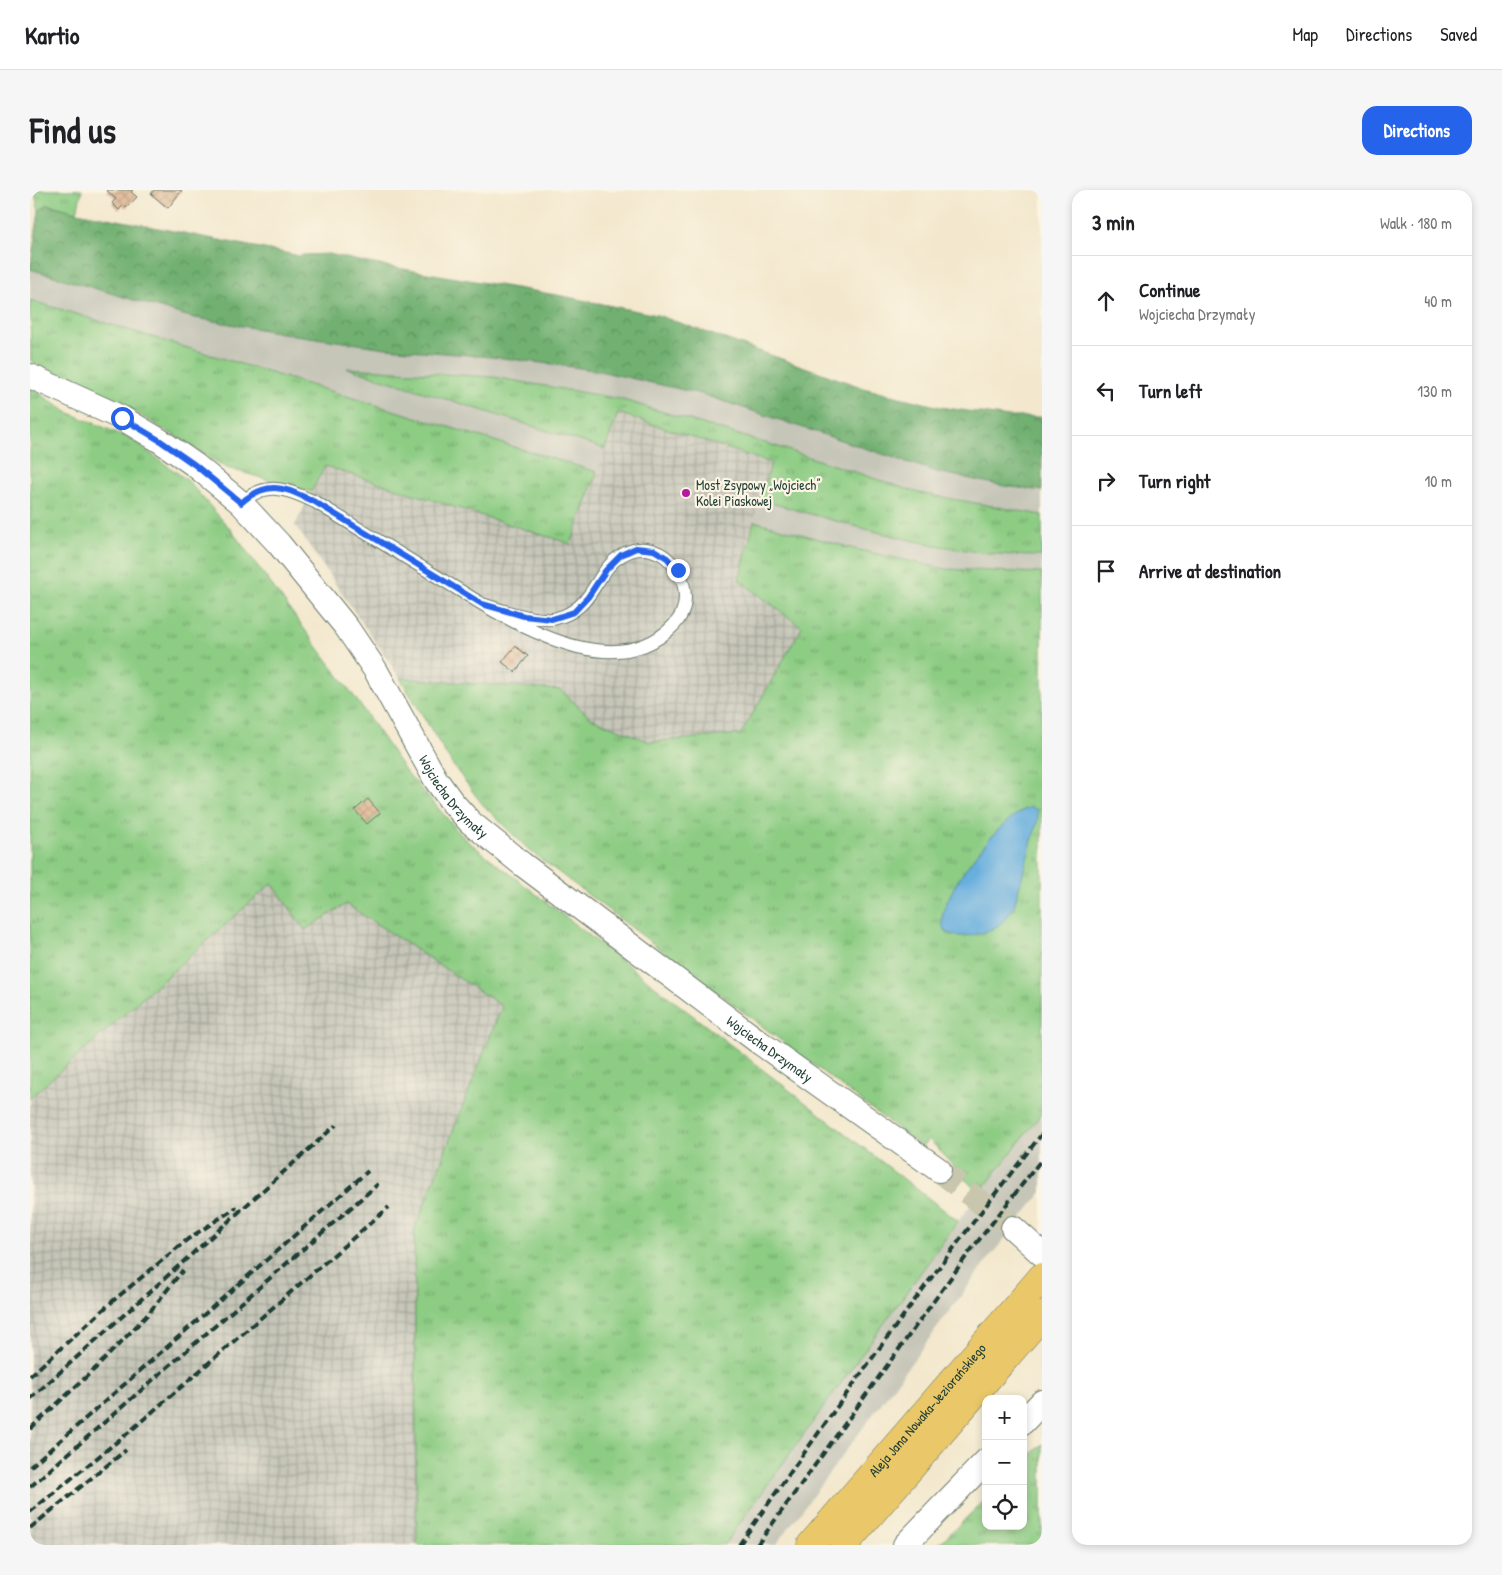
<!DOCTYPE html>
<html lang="en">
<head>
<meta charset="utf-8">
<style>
	:root { --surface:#fff; --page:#f6f6f6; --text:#202124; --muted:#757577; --line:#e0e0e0; --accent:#2563eb }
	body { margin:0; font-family:"Patrick Hand",sans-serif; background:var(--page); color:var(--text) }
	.controls { position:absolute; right:15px; bottom:15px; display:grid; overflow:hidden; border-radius:10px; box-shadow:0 2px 8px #0003 }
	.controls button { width:45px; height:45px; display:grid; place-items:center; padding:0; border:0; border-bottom:1px solid var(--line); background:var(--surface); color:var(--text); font:25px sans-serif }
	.stop { position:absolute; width:15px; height:15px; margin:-11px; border:4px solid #2563eb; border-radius:50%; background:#fff }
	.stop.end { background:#2563eb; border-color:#fff; box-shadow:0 1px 5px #0008 }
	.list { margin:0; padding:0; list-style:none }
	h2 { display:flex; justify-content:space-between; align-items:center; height:65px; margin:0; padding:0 20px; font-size:21px }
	h2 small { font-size:16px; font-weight:400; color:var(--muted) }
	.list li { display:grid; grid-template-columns:32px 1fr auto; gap:15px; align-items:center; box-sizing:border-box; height:90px; padding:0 20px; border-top:1px solid var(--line) }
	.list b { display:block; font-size:19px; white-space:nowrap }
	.list p { margin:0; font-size:16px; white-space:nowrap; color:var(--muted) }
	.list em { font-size:16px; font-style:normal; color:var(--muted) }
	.icon { flex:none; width:28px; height:28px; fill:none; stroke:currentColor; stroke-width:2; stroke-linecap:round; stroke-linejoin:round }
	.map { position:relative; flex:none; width:1012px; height:1355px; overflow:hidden; border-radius:15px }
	header { display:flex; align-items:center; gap:30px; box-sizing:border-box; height:70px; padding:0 25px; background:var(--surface); border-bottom:1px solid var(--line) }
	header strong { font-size:24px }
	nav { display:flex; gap:28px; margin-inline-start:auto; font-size:18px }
	.intro { display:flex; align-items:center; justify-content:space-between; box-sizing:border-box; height:120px; padding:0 30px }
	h1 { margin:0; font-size:35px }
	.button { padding:12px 22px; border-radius:15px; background:var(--accent); color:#fff; font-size:18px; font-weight:700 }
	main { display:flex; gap:30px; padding:0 30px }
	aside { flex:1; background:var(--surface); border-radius:15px; box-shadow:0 2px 8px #0003 }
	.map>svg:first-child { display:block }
</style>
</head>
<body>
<header>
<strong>Kartio</strong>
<nav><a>Map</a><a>Directions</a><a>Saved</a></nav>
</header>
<div class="intro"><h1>Find us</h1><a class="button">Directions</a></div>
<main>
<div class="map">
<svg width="1012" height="1355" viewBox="0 0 1012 1355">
	<defs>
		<pattern id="industrial-grid" width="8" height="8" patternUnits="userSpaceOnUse" patternTransform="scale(1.25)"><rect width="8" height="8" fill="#c5c5b8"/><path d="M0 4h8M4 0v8" fill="none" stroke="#9fa196"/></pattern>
		<pattern id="grass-tufts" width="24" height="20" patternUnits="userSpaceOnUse" patternTransform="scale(1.25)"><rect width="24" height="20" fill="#8ccc83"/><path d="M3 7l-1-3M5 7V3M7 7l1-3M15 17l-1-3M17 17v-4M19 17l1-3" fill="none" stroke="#72a76c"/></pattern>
		<pattern id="forest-crowns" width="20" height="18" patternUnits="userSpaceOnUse" patternTransform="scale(1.25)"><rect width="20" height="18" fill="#71b071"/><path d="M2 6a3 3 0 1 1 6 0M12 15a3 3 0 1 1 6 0" fill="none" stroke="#5c905e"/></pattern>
		<pattern id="building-cross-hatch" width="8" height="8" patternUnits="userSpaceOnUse" patternTransform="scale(1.25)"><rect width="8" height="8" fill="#deb38e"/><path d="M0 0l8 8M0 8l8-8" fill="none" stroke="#b39375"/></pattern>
	</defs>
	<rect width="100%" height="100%" fill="#fcf5e5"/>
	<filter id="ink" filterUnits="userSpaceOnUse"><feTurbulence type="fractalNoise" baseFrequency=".02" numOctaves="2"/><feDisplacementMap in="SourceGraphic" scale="10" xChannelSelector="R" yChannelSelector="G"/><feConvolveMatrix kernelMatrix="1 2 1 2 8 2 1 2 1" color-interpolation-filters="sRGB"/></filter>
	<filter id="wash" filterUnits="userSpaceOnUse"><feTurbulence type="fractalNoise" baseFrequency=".0096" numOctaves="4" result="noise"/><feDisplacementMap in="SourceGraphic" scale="20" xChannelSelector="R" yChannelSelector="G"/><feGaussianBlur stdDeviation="1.12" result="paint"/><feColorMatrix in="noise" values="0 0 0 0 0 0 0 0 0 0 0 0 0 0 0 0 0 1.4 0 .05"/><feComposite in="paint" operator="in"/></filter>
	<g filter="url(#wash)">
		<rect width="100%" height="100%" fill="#f3e8cd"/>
		<path fill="url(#industrial-grid)" d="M587,223l154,50 -23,77 -9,40 63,47 -61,107 -91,8 -59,-24 -31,-28 -160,-12 -105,-153 30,-59 246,78z
			M242,692l33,48 41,-26 156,102 -88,225 3,314h-387v-447z"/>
		<path fill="#c5c5b8" d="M0,79l161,48 97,17 98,14 117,10 92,12 106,24 236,78 67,14 38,5v24l-123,-22 -147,-48 -152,-46 -271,-30 256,80 -8,23 -567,-172z
			M730,310l106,29 81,19 70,8h25v17l-97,-4 -86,-19 -105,-29z
			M1012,923v79l-53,66 -213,287h-53l235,-324z"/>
		<path fill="url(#grass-tufts)" stroke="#56845c" fill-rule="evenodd" d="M4,0h48l-5,22 -30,-8 -8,7z
			M0,110l567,172 -26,72 -246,-78 -14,26 -84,-24 -103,-63 -93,-44z
			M317,178l146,9 127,22 152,46 147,48 123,22v41c-96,0 -190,-31 -282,-56l11,-37 -153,-50 -13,36z
			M0,197l37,25 62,26 58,42 44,50 125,169 48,70 61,70 493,382 -234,324h-307l-3,-314 88,-225 -156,-102 -41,26 -33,-47 -242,215z
			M724,331l105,29 86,19 97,4v540l-63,81 -50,-55 -7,8 -393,-297 -46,-45 -31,-41 -52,-86 160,12 31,28 59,24 91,-8 61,-107 -63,-47zM994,619l-67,73c20,-27 39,-54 67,-73z
			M1012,1254v101h-104l48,-46v27h37v-64z"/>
		<path fill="url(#forest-crowns)" stroke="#487652" d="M17,14l30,8 223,44 2,-1 27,-1 39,9 189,32 100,20 210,74 73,18 69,10h33v74l-38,-5 -67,-14 -236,-78 -106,-24 -92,-12 -117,-10 -98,-14 -98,-17 -160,-48 9,-58z"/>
		<path fill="#67afde" stroke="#437689" d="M1001,617l6,3 1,9 -24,87c-4,7 -9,15 -17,20 -11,8 -55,20 -55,-5 -1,-28 61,-108 89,-114z"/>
		<g id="blocks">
			<path fill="url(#building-cross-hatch)" d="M76,0h27l-2,2 6,5 -11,11 -3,-3 -4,5 -7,-7 4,-4z
				M124,0h28l-14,18 -17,-14z
				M485,456l13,10 -13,16 -13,-10z
				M338,609l12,14 -13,11 -12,-14z"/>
		</g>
	</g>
	<g filter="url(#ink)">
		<use href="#blocks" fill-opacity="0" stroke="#69796a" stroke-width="1"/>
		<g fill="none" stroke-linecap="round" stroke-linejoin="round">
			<path stroke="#c9c6ae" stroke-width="24" stroke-dasharray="24 12" stroke-linecap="butt" d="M909,980l74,58"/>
			<g stroke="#69796a" stroke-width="14">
				<path id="service" d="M211,313c26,-23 45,-14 74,-1l167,102c53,31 138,76 191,22 33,-33 -8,-97 -51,-71 -26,15 -27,49 -59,61 -4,1 -8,3 -11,3 -18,2 -52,-9 -70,-15"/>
			</g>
			<g stroke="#69796a" stroke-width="26">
				<g id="minor">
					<path id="s1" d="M0,186l92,42 37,22 36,25 46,38 38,41 68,84 29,43 60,109 16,22 18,20 52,42 237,178 180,128"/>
					<path d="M983,1038l29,26"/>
					<path d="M993,1232l19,-20"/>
					<path d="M875,1355l81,-84"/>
				</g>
			</g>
			<g stroke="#69796a" stroke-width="29">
				<g id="primary">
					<path id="s2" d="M781,1355l231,-268"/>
					<path d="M814,1355l198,-230"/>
				</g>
			</g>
			<use href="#service" stroke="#fff" stroke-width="12"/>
			<use href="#minor" stroke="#fff" stroke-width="24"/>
			<use href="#primary" stroke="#eac769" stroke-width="28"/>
			<path stroke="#1f3d34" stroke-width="4" stroke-dasharray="8 4" stroke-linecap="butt" d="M0,1186l84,-76 74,-61 49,-32
				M0,1209l306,-274
				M0,1239l69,-64 49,-51 35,-44
				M0,1277l338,-296
				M0,1297l348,-303
				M0,1322l99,-80 260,-225
				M0,1338l96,-78
				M709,1355c98,-139 197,-278 303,-411
				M727,1355l211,-291 74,-95"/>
		</g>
	</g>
	<g fill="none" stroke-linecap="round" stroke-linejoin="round" filter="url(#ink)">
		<path stroke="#2563eb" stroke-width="6" d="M92,228l37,22 36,25 46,38c27,-24 45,-15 74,-1l167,102 42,12 28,3 22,-7 14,-15 18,-27 15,-15 15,-7 18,2 13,8 11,12"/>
	</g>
	<circle fill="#b5179e" stroke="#fcf5e5" stroke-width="2" cx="656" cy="303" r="5"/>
	<g text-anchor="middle" stroke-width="4.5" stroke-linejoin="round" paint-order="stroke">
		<g font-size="14" fill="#1f3d34" stroke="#fcf5e5" text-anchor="start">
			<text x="666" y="300">Most Zsypowy „Wojciech”<tspan x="666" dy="16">Kolei Piaskowej</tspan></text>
		</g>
		<g font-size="14" fill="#1f3d34" stroke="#fcf5e5">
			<text dy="5" stroke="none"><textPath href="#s1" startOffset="612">Wojciecha Drzymały</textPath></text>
			<text dy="5" stroke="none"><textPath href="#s1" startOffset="1018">Wojciecha Drzymały</textPath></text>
			<text dy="5" stroke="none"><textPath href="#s2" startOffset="178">Aleja Jana Nowaka-Jeziorańskiego</textPath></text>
		</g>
	</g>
</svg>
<div class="controls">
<button>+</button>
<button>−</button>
<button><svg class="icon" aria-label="locate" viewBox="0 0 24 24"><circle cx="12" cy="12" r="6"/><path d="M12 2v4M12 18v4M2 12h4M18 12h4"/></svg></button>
</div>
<div class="stop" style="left:92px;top:228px"></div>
<div class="stop end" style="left:648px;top:380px"></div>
</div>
<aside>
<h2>3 min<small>Walk · 180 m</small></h2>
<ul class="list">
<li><svg class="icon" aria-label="ahead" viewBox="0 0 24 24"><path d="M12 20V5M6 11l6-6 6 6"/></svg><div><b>Continue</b><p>Wojciecha Drzymały</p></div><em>40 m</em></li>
<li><svg class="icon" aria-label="left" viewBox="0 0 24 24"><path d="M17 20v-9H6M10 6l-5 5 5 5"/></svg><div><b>Turn left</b></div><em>130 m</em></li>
<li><svg class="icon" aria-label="right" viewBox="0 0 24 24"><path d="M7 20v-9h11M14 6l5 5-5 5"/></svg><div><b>Turn right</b></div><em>10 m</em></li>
<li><svg class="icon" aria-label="arrive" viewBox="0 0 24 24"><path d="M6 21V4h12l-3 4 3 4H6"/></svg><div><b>Arrive at destination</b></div></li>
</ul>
</aside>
</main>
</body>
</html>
